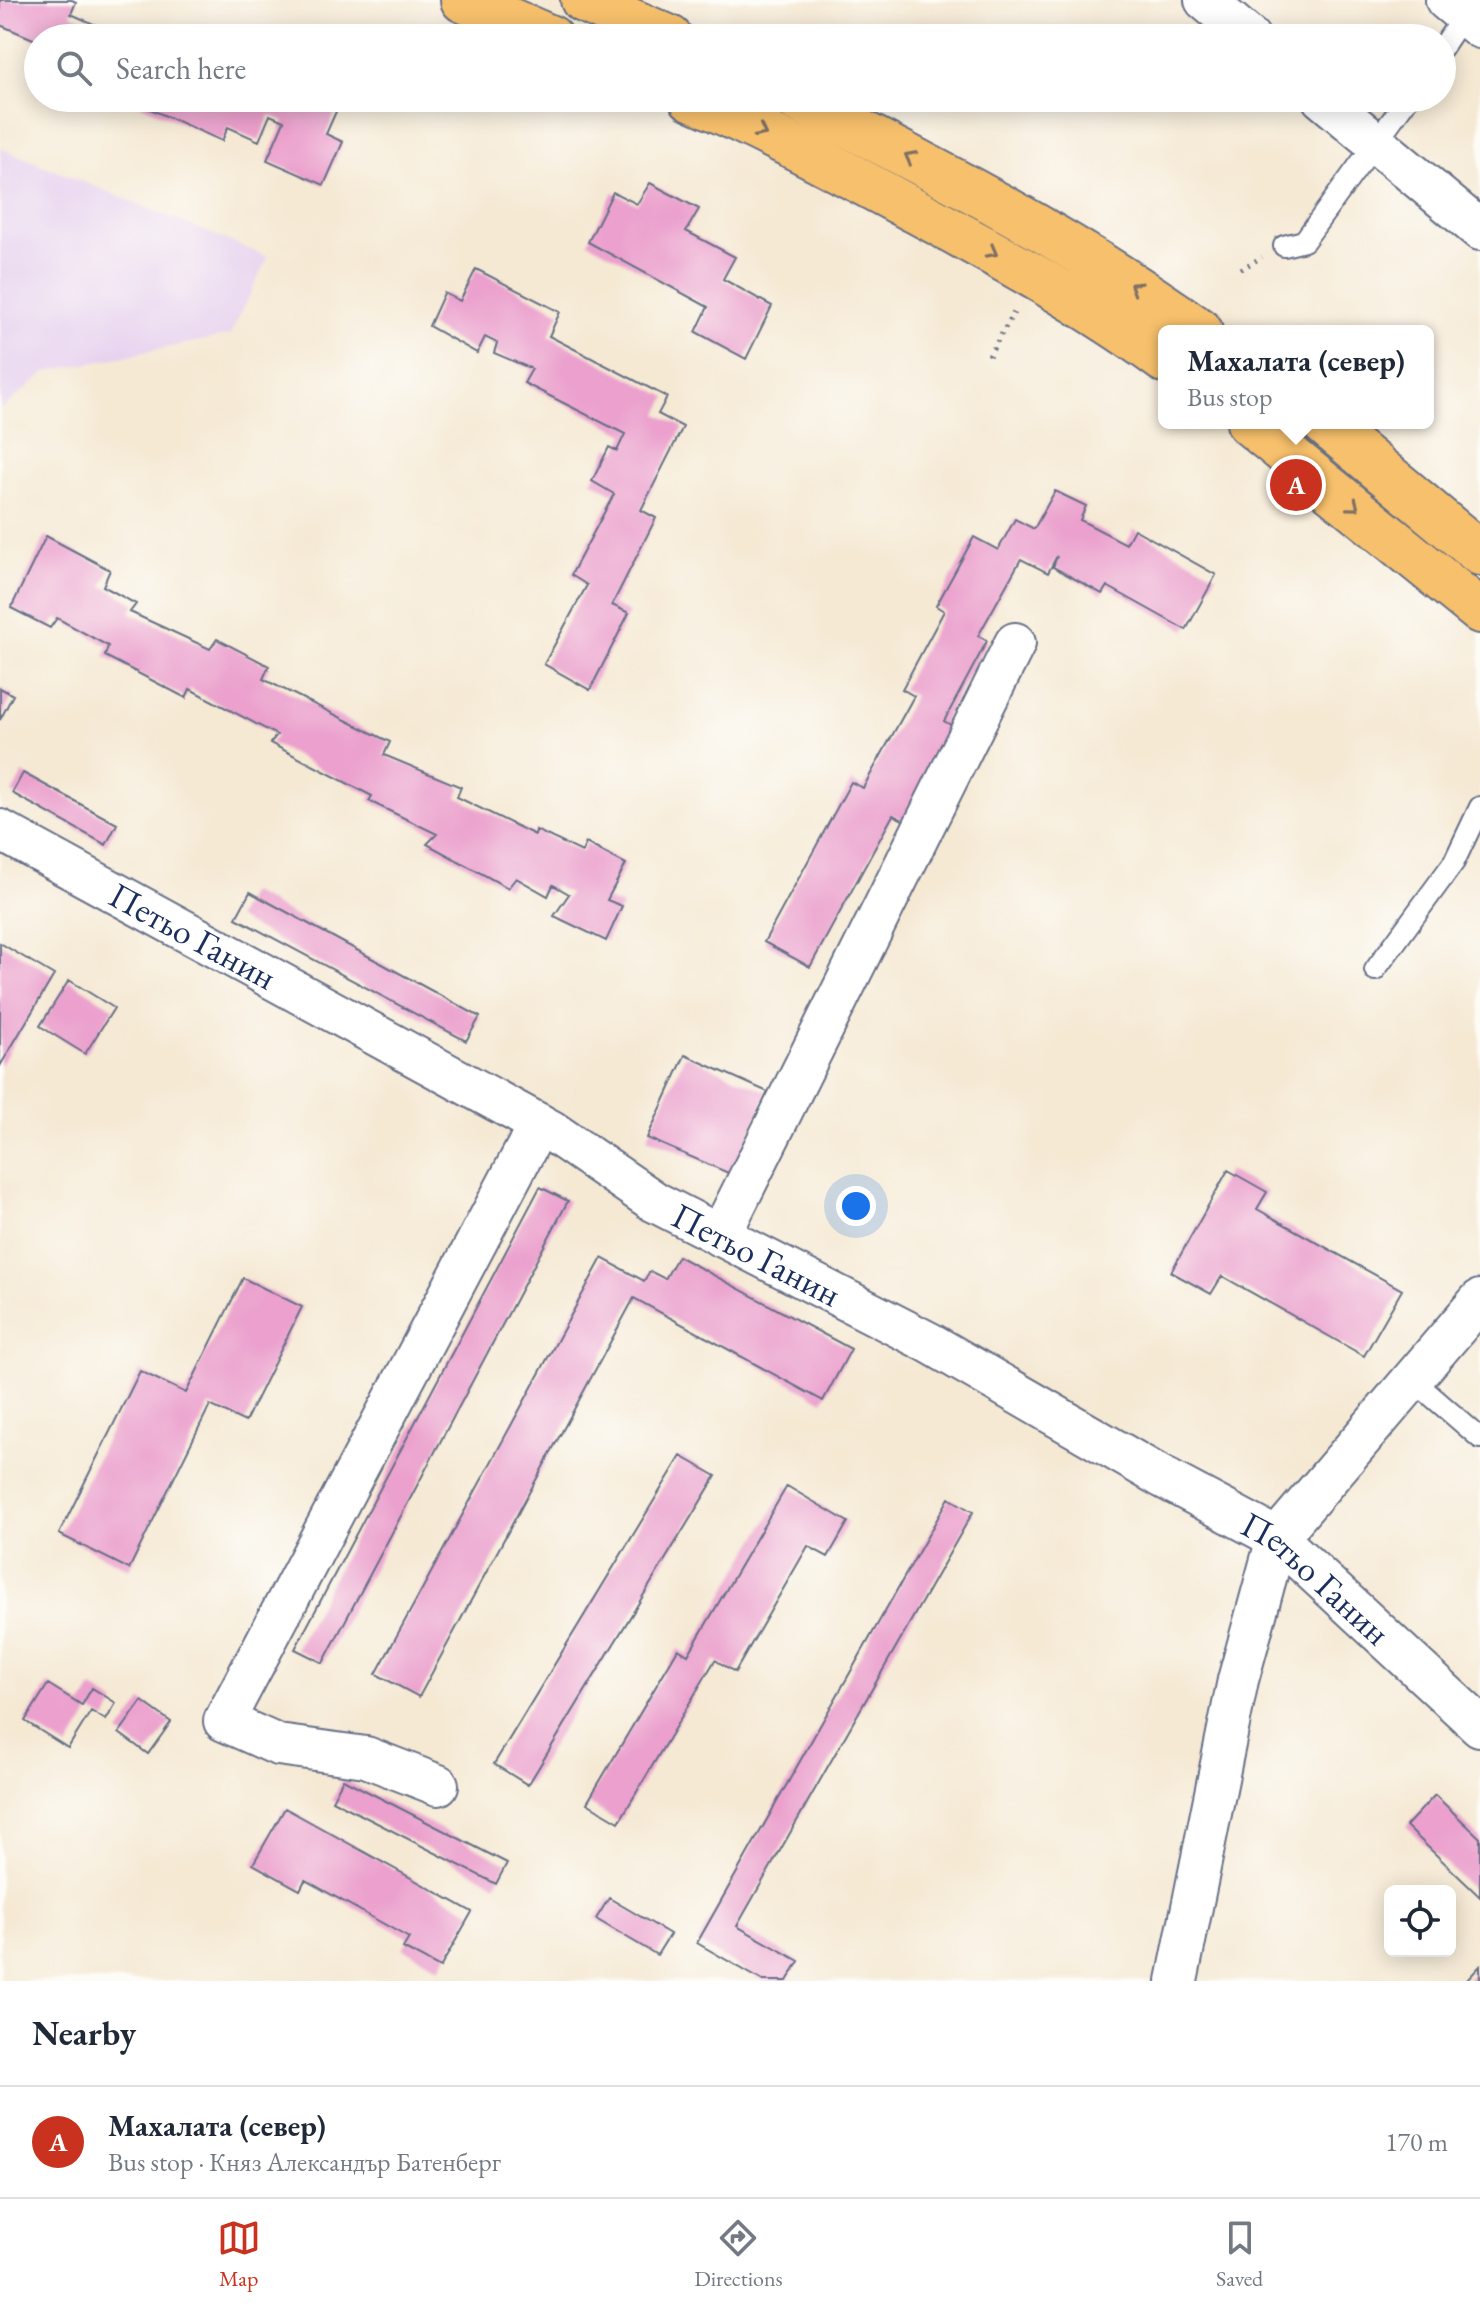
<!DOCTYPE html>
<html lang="en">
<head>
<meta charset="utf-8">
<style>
	:root { --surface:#fff; --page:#f2f2f3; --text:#1f2937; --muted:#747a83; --line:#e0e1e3; --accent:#c8321e }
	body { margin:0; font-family:"EB Garamond",serif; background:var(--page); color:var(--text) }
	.controls { position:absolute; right:24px; bottom:24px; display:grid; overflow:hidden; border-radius:12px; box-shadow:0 4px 20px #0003 }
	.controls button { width:72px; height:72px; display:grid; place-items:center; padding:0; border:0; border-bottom:2px solid var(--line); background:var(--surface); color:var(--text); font:40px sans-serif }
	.you { position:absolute; left:856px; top:1206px; width:28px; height:28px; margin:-20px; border:6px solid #fff; border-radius:50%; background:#1a73e8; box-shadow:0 0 0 12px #1a73e833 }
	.badge { display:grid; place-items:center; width:52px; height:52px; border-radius:50%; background:var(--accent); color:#fff; font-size:26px; font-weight:700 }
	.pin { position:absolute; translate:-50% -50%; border:4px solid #fff; box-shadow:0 2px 8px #0006 }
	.popup { position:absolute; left:1158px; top:325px; width:276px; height:104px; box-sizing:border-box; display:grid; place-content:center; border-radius:12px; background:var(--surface); filter:drop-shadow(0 2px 6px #0005); font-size:26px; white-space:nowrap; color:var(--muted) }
	.popup b { font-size:30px; color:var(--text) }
	.popup::after { content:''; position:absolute; left:50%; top:100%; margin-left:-16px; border:16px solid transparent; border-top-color:var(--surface) }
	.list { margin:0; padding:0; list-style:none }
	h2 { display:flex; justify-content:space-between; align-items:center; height:104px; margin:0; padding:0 32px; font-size:34px }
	h2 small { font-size:26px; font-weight:400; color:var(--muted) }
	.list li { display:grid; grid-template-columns:52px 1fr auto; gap:24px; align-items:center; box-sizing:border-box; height:112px; padding:0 32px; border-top:2px solid var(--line) }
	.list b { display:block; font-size:30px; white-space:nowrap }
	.list p { margin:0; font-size:26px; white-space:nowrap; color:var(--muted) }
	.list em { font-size:26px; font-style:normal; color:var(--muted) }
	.icon { flex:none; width:44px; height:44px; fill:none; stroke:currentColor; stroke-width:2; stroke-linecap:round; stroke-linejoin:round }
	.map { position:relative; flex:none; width:1480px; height:1981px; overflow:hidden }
	.search { position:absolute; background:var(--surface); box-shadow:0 4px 20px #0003; left:24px; right:24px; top:24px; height:88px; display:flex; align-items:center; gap:20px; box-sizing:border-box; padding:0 28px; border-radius:44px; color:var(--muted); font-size:30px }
	.sheet { height:216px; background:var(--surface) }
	nav { display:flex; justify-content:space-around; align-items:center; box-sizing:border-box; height:112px; border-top:2px solid var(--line); background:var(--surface); font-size:22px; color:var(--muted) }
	nav a { display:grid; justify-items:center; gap:4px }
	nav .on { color:var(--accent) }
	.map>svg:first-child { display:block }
</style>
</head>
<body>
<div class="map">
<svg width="1480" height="1981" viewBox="0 0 1480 1981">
	<rect width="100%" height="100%" fill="#fdfcf7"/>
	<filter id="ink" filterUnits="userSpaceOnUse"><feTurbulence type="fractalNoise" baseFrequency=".0125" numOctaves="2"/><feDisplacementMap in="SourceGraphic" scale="16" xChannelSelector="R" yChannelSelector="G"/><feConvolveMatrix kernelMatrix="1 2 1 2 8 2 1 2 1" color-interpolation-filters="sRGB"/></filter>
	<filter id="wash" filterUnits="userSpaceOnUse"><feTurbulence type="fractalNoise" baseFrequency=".006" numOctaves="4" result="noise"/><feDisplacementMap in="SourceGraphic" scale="32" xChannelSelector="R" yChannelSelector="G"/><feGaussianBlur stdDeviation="1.8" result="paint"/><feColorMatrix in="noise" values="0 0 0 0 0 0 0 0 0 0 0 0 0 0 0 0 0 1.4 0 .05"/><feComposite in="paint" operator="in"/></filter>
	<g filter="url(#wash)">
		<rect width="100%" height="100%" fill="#f5e9d4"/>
		<path fill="#e7d2ef" d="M0,148l268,109 -38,78 -184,37 -46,38z"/>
		<g id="blocks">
			<path fill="#eba0cd" d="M0,0h72l4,2 -5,12 54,24h-87v3l-38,-16z
				M144,98h173l21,9 -12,27 17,8 -19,43 -57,-25 17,-39 -14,-6 -11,26 -31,-14 -6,14 -81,-36z
				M650,183l49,26 -13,22 49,26 -12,22 49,27 -26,53 -50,-27 12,-25 -120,-65 25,-50 24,12z
				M476,269l84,43 -11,24 118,61 -9,17 25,13 -42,83 15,8 -44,87 17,8 -39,77 -46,-26 43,-79 -16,-10 43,-81 -22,-13 17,-34 8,4 8,-17 -101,-51 8,-14 -38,-16 3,-10 -12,-6 -8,16 -48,-27 15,-33 16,8z
				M1055,491l31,15 -6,14 46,24 8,-15 82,46 -30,55 -79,-44 -5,8 -49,-27 4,-11 -9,17 -27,-14 -43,77 9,5 -43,80 14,8 -51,93 -14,-7 -83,152 -46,-25 87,-160 12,6 51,-92 -12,-7 42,-78 -8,-5 38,-69 24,13 17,-31 19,10z
				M46,536l64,34 -7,16 33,18 -6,8 80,37 7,-10 52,27 -6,13 127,63 -6,13 77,32 -4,10 78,38 1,-5 46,22 4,-9 40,21 -19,36 15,6 -16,35 -52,-25 15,-22 -16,-9 -5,11 -32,-18 -8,10 -81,-44 10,-10 -68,-33 3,-5 -102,-53 7,-8 -87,-46 -4,9 -81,-42 3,-10 -51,-28 -7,10 -39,-20z
				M0,688l13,7 -13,25z
				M23,773l94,51 -11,21 -94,-52z
				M250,892l230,125 -14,24 -230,-123z
				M0,943l54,32 -54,91z
				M69,980l45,28 -29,46 -45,-28z
				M685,1055l83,37 -35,83 -86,-37z
				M1228,1170l39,22 -10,17 145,81 -38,66 -142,-80 -11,18 -40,-22z
				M540,1187l28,14 -245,462 -28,-14z
				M678,1256l173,93 -28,52 -189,-103 -215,399 -43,-23 226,-416 42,23 6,-10 15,8z
				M243,1278l59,29 -57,115 -35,-17 -81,164 -70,-35 81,-163 46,22z
				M681,1456l35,20 -188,309 -34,-21z
				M787,1486l61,36 -20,35 -20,-11 -73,126 -20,-12 -96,162 -32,-19 91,-154 10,6z
				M949,1498l24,14 -236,414 62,35 -12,20h-24l-66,-38z
				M48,1684l34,21 10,-17 24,15 -10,17 -15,-9 -23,37 -43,-27z
				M142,1701l29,21 -23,32 -29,-21z
				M343,1779l164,84 -11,21 -164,-84z
				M1435,1795l45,43v59l-74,-71z
				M285,1808l187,104 -32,56 -37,-20 6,-10 -104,-58 -5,10 -47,-26z
				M609,1898l61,36 -13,21 -61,-36z
				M1480,1966v15h-14z"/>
		</g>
	</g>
	<g filter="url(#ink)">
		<use href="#blocks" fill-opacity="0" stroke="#677087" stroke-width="2"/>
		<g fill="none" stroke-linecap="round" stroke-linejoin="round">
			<g stroke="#677087" stroke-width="24">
				<path id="service" d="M1442,48l22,-33
					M1284,246l20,-5 104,-143
					M1375,970l79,-108 26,-55
					M1413,1380l67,58"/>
			</g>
			<g stroke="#677087" stroke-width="44">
				<g id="minor">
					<path d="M1205,0l45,38"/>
					<path d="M1446,0l34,28"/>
					<path d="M1322,98l158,132"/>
					<path id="s1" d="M0,830l550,300 105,72 275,141 230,133 117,62 203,188"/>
					<path d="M720,1236l295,-593"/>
					<path d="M438,1785l-72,-28 -88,-12 -54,-24 315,-597"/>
					<path d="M1177,1981l61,-301 39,-142 203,-238"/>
				</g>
			</g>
			<g stroke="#677087" stroke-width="48">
				<path id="primary" d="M463,0l88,38
					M583,0l87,38
					M691,98c76,33 150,73 223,112 85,46 172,93 250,150
					M795,98c139,71 278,142 405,233
					M1249,423l231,188
					M1324,423l156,130"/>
			</g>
			<path stroke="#677087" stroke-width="5" stroke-dasharray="2 6" stroke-linecap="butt" d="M1241,269l21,-12
				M989,356l27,-47"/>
			<use href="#service" stroke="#fff" stroke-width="20"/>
			<use href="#minor" stroke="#fff" stroke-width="40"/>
			<use href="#primary" stroke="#f7c06c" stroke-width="44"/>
		</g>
		<defs><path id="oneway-chevron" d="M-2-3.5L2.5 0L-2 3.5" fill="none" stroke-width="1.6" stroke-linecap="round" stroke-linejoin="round" transform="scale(2)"/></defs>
		<g stroke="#7e7064">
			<use href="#oneway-chevron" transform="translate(761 132) rotate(27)"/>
			<use href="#oneway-chevron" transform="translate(910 157) rotate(-152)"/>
			<use href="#oneway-chevron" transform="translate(992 252) rotate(29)"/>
			<use href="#oneway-chevron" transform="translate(1135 287) rotate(-148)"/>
			<use href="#oneway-chevron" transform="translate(1354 506) rotate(39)"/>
		</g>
	</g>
	<g text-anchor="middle" stroke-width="6" stroke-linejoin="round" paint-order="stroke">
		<g font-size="36" fill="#1b2f5e" stroke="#fdfcf7">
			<text dy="13" stroke="none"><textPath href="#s1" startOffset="220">Петьо Ганин</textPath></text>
			<text dy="13" stroke="none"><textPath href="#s1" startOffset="868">Петьо Ганин</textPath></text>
			<text dy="13" stroke="none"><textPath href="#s1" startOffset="1516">Петьо Ганин</textPath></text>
		</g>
	</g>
</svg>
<div class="controls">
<button><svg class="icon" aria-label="locate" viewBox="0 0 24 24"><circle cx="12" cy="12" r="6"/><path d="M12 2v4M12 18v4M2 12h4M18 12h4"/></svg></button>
</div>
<div class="you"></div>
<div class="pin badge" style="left:1296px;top:485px">A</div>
<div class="popup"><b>Махалата (север)</b>Bus stop</div>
<div class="search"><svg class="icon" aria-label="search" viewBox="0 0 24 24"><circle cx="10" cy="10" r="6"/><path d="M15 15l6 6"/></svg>Search here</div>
</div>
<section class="sheet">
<h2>Nearby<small></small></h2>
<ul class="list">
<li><span class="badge">A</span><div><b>Махалата (север)</b><p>Bus stop · Княз Александър Батенберг</p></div><em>170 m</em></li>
</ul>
</section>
<nav>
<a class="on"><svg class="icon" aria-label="map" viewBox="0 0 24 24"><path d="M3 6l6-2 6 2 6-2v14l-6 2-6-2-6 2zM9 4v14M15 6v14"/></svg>Map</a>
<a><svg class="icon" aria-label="directions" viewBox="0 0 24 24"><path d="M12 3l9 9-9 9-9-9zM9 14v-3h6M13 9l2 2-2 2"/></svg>Directions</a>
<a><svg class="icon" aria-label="saved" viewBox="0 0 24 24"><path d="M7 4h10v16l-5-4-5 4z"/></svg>Saved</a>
</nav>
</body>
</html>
